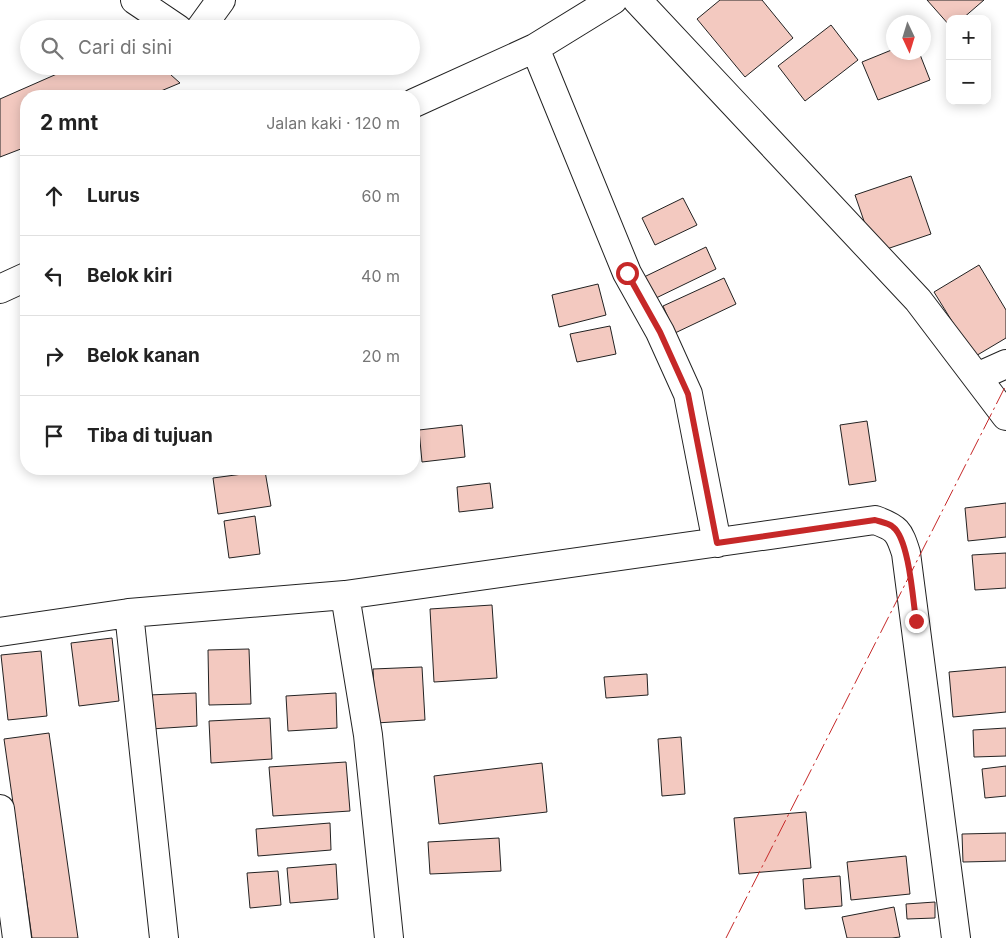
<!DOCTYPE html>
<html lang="id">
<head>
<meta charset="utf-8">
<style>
	:root { --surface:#fff; --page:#f6f6f6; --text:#222; --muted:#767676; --line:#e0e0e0 }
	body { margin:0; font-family:Inter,sans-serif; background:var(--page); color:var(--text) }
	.controls { position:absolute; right:15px; top:15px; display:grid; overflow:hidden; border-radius:10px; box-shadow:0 2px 12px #0003 }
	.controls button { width:45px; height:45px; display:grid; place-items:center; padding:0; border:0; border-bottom:1px solid var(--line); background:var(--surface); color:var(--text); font:25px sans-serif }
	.compass { position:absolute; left:886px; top:15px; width:45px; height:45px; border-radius:50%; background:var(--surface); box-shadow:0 2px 12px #0003; rotate:176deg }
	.stop { position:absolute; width:15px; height:15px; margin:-11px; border:4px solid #c62828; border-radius:50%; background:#fff }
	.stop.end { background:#c62828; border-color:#fff; box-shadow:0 1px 5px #0008 }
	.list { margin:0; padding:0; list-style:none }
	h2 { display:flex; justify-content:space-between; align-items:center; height:65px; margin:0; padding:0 20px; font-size:21px }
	h2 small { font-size:16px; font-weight:400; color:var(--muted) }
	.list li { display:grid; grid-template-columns:32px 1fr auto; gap:15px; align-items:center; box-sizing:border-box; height:80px; padding:0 20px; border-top:1px solid var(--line) }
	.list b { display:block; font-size:19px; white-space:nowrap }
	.list em { font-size:16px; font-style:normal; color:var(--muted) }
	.icon { flex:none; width:28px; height:28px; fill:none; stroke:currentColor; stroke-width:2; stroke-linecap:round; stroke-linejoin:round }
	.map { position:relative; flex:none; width:1006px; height:938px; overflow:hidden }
	.search { position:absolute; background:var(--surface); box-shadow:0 2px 12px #0003; left:20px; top:20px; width:400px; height:55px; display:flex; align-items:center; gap:12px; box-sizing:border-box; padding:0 18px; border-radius:28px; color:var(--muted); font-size:19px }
	.panel { position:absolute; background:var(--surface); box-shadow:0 2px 12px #0003; left:20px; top:90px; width:400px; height:385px; border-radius:20px }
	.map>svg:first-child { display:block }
</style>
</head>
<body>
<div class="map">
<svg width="1006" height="938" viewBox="0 0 1006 938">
	<rect width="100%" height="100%" fill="#fff"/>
	<path fill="#f3c9c0" stroke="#222" d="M720,0h42l31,38 -48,39 -48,-58z
		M927,0h57l-22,19h-12v7z
		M831,25l27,35 -53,41 -27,-35z
		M894,49v3h25l11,28 -52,20 -16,-38z
		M75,66h86l19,17 -31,13h-123v51l-26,10v-58z
		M911,176l20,58 -56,19 -20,-58z
		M683,198l14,27 -42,20 -13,-27z
		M706,247l10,22 -62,30 -10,-22z
		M979,265l27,45v28l-32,19 -40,-65z
		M724,278l12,26 -61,29 -12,-27z
		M598,284l8,31 -47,12 -7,-32z
		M610,326l6,28 -39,8 -7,-28z
		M867,421l9,60 -27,4 -9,-60z
		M462,425l3,32 -43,5 -3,-32z
		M265,471l6,35 -53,8 -5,-36z
		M490,483l3,25 -34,4 -2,-25z
		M1006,503v34l-38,4 -3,-33z
		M255,516l5,38 -31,4 -5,-37z
		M1006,553v35l-31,2 -3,-35z
		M492,605l5,73 -63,4 -4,-73z
		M112,638l7,63 -40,5 -8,-63z
		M249,649l2,55 -42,1 -1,-55z
		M41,651l6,65 -39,4 -7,-65z
		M422,667l3,53 -49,3 -3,-54z
		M1006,667v45l-53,5 -4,-45z
		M647,674l1,21 -42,3 -2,-21z
		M196,693l1,33 -46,3 -2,-34z
		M336,693l1,35 -49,3 -2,-35z
		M270,718l2,41 -61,4 -2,-42z
		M1006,728v28l-32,1 -1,-27z
		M49,733l29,205h-46l-28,-199z
		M681,737l4,57 -23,2 -4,-57z
		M346,762l4,49 -77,5 -4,-49z
		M542,763l5,49 -108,12 -5,-48z
		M1006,766v30l-21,2 -3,-29z
		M806,812l5,56 -72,6 -5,-56z
		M330,823l1,27 -73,6 -2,-27z
		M1006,833v28l-43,1 -1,-28z
		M499,838l2,33 -71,3 -2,-32z
		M906,856l4,38 -59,6 -4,-38z
		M336,864l2,35 -48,4 -3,-35z
		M278,871l3,34 -31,3 -3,-35z
		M840,876l2,30 -37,3 -2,-30z
		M935,902v16l-28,1 -1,-15z
		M894,907l6,30 -8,1h-45l-5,-21z"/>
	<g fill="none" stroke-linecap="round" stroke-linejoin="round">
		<g stroke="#222" stroke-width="30">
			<path id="street" d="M135,0l43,29
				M637,0l281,300 88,116
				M200,29l21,-29
				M535,48l92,225 33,59 28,62 29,149
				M414,103l121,-55 78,-48
				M0,289l26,-12
				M977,377l29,-13
				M345,595l23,140 21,203
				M129,613l35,325
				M0,632l129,-19 216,-18 530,-75c22,8 24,11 31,33l50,385
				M0,809l17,129"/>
		</g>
		<use href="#street" stroke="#fff" stroke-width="28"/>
		<path stroke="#c62828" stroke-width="1" stroke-dasharray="18 4 2.5 4" stroke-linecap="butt" d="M726,938l280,-553"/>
	</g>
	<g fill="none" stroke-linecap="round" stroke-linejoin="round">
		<path stroke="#c62828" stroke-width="6" d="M627,273l33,59 28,62 29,149 158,-23c6,2 14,3 18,7 16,12 20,73 23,94"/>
	</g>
</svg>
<div class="controls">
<button>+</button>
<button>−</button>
</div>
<svg class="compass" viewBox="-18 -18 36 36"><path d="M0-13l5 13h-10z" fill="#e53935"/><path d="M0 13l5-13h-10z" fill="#767676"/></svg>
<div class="stop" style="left:627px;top:273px"></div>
<div class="stop end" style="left:916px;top:621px"></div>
<div class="search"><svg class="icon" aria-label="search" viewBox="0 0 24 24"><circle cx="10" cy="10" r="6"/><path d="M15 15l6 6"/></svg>Cari di sini</div>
<section class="panel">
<h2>2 mnt<small>Jalan kaki · 120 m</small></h2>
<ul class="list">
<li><svg class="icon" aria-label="ahead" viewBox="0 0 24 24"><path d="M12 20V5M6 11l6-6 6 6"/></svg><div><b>Lurus</b></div><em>60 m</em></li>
<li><svg class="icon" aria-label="left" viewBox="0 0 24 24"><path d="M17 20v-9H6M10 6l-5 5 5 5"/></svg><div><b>Belok kiri</b></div><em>40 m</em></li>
<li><svg class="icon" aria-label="right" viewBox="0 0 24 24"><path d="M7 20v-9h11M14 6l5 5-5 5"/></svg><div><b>Belok kanan</b></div><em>20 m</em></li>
<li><svg class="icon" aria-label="arrive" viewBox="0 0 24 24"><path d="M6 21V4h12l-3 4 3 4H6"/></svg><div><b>Tiba di tujuan</b></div></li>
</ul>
</section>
</div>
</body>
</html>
